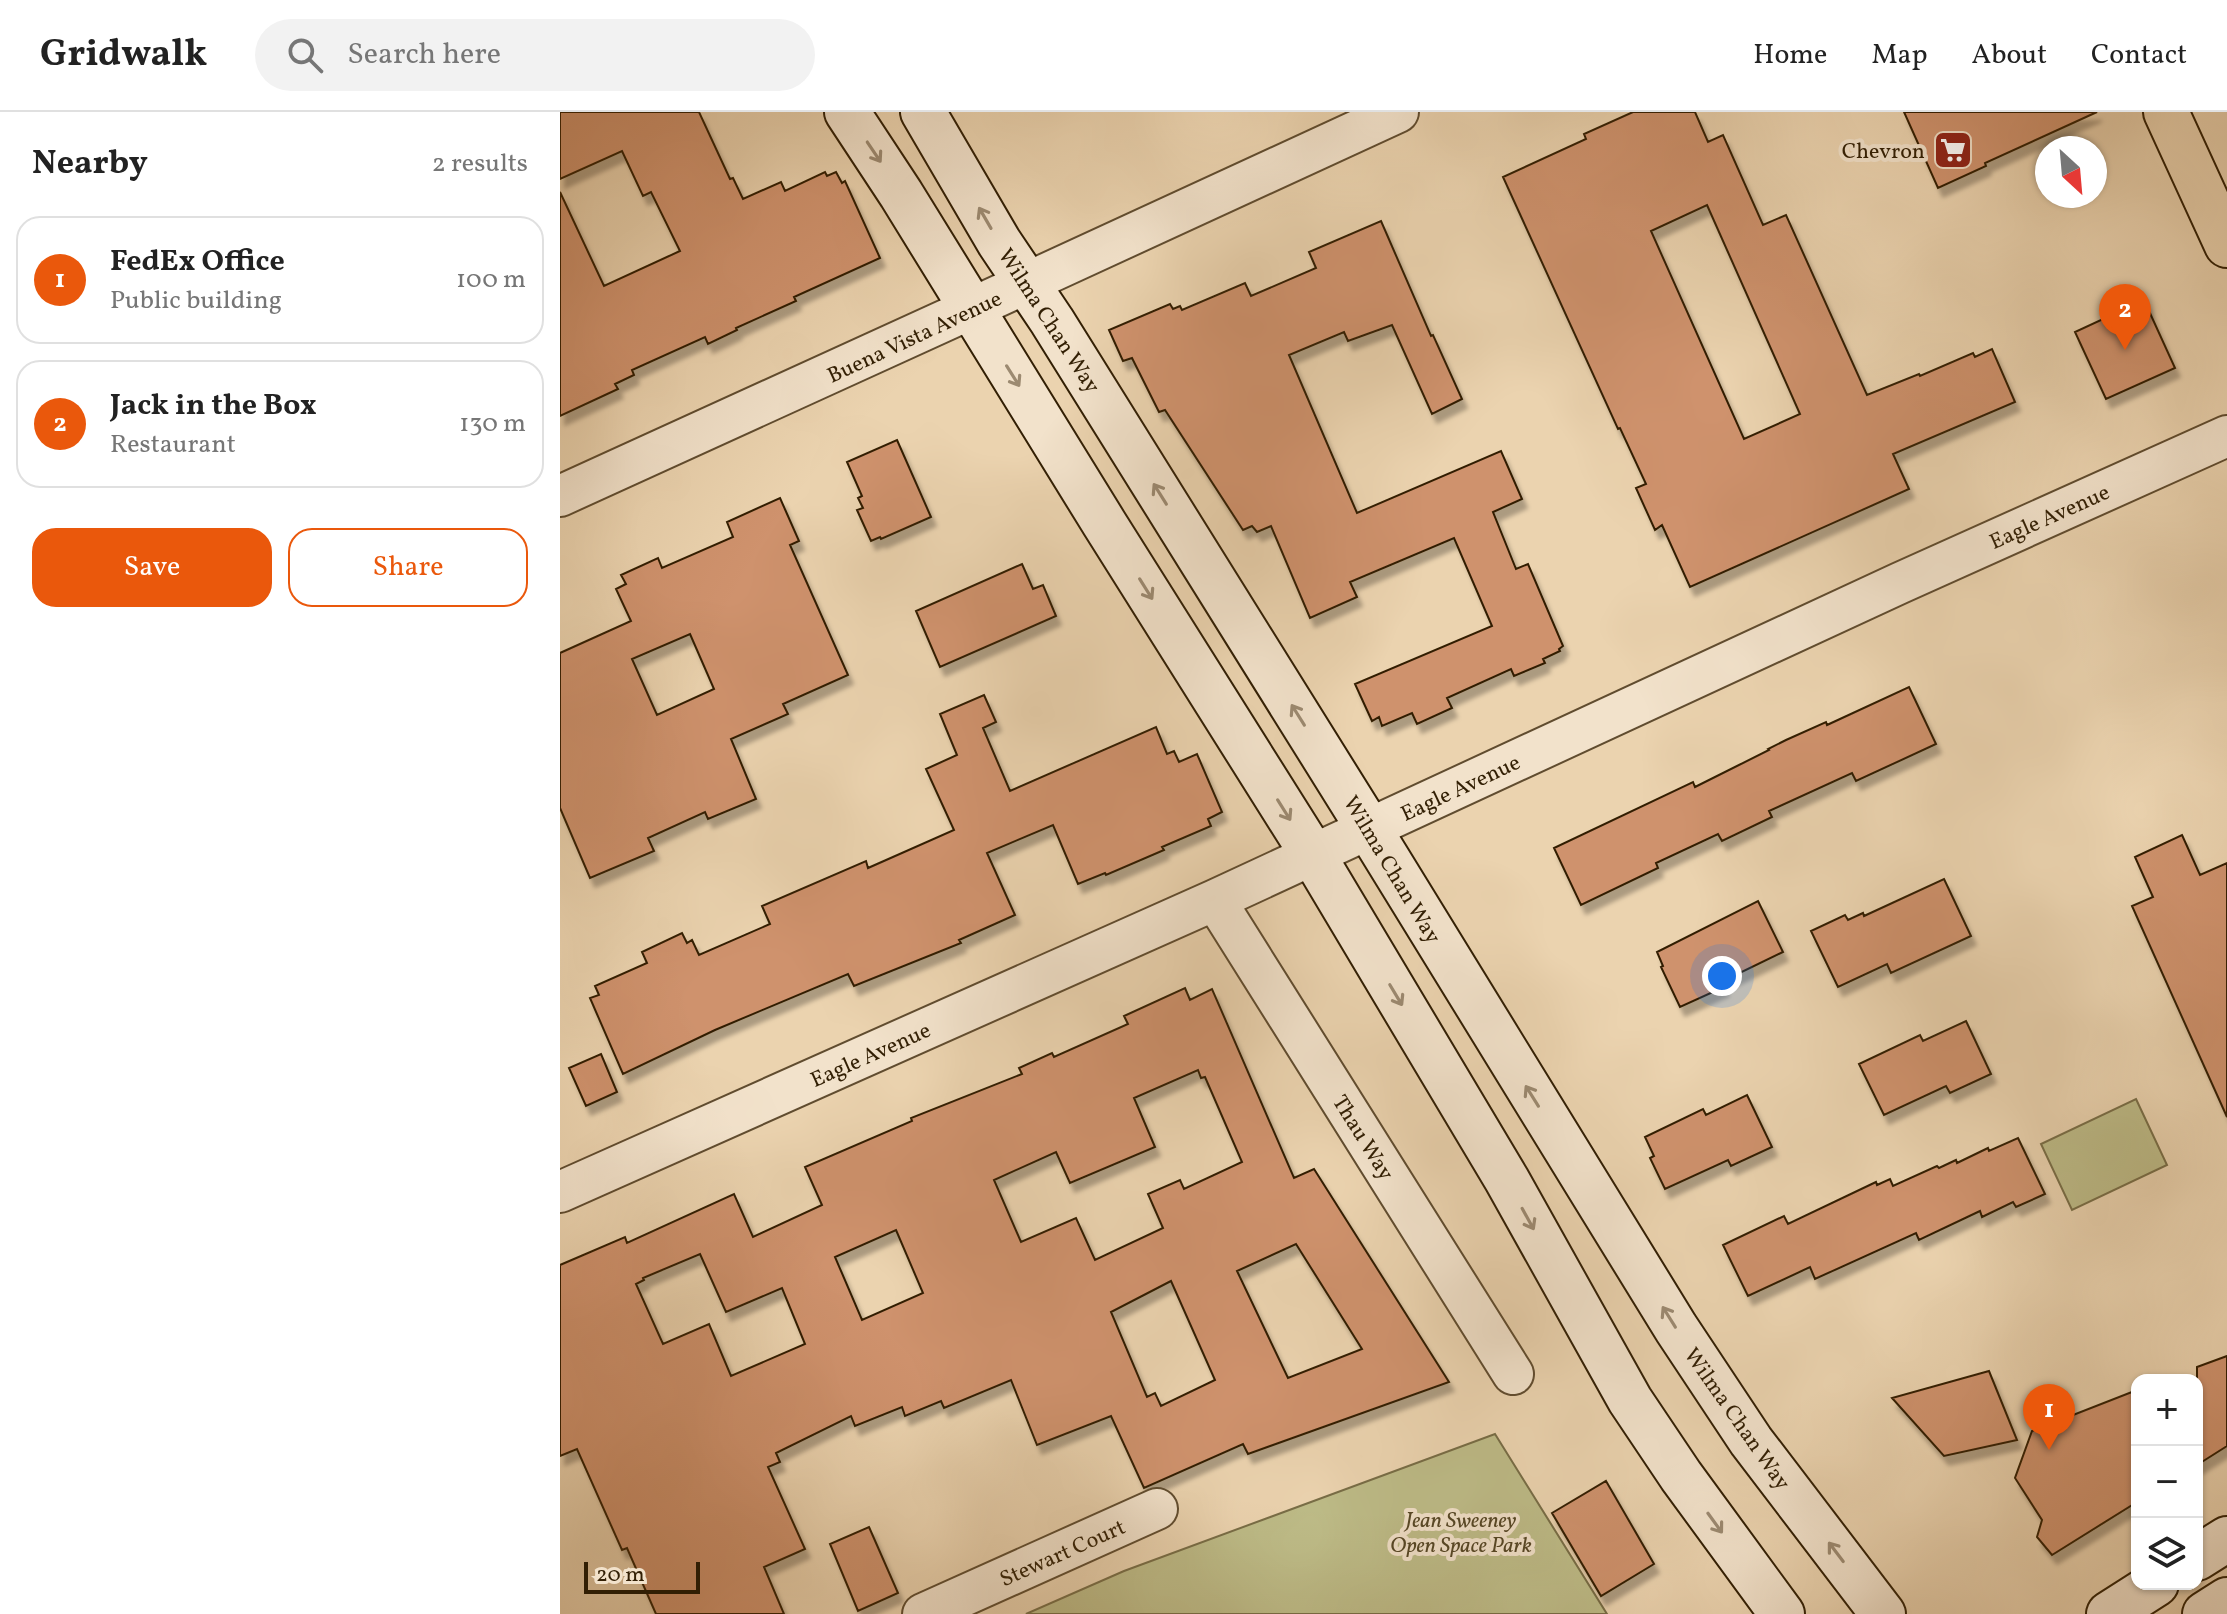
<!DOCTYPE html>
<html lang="en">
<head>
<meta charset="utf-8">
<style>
	:root { --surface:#fff; --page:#f2f2f2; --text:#222; --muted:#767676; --line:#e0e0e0; --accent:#ea580c }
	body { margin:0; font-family:Vollkorn,serif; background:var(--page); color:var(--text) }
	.controls { position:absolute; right:24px; bottom:24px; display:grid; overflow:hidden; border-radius:16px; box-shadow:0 2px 6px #0004 }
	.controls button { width:72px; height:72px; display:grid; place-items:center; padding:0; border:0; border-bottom:2px solid var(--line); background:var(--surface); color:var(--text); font:40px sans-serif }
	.compass { position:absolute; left:1475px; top:24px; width:72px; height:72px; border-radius:50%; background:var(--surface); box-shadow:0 2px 6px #0004; rotate:154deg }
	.scale { position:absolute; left:24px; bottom:20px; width:116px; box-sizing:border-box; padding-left:8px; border:4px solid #321f04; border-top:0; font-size:22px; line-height:28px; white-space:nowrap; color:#321f04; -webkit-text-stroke:6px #f2e2cb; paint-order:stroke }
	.you { position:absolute; left:1162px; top:864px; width:28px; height:28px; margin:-20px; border:6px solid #fff; border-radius:50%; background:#1a73e8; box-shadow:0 0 0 12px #1a73e833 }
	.badge { display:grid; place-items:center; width:52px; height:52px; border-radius:50%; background:var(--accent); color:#fff; font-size:26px; font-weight:700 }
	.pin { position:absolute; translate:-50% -66px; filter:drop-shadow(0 2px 4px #0008) }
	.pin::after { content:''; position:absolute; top:42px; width:28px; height:24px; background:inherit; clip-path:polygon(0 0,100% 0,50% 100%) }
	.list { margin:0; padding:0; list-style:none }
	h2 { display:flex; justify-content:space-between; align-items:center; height:104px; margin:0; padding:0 32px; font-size:34px }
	h2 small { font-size:26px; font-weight:400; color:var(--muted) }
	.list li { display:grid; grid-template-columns:52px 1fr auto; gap:24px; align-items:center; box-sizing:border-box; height:128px; margin:0 16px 16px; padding:0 16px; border:2px solid var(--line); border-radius:24px }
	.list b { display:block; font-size:30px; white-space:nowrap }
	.list p { margin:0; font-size:26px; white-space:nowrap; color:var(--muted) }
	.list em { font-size:26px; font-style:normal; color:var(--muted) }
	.actions { display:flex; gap:16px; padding:24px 32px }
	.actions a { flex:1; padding:18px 0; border:2px solid var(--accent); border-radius:24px; text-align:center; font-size:28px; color:var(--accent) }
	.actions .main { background:var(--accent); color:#fff }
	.icon { flex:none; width:44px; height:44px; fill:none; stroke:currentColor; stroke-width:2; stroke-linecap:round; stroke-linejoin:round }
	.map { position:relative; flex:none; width:1667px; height:1502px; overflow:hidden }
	header { display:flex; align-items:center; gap:48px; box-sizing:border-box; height:112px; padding:0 40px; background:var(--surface); border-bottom:2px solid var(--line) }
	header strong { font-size:38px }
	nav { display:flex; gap:44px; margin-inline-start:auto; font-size:28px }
	.search { width:560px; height:72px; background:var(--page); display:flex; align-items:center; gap:20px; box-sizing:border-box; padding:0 28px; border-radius:44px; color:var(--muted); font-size:30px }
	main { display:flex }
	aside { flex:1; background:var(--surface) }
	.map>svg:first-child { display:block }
</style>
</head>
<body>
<header>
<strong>Gridwalk</strong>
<div class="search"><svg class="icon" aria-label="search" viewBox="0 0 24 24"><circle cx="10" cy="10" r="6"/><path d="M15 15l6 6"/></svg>Search here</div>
<nav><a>Home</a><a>Map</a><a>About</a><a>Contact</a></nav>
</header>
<main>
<aside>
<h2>Nearby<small>2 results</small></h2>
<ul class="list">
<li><span class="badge">1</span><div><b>FedEx Office</b><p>Public building</p></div><em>100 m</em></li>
<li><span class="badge">2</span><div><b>Jack in the Box</b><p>Restaurant</p></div><em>130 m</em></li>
</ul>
<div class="actions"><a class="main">Save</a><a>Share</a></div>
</aside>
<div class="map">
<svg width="1667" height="1502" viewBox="0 0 1667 1502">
	<defs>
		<filter id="shadow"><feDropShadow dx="5" dy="9" stdDeviation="2" flood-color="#0004"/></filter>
	</defs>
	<rect width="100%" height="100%" fill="#ebd3af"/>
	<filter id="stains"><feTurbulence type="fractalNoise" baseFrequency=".0025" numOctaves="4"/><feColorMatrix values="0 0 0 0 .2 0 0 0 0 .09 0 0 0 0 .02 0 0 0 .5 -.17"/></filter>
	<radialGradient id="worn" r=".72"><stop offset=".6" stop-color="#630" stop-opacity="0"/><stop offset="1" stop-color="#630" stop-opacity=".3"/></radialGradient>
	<path fill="#bdbb87" stroke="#786d46" stroke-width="2" d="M1576,987l31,66 -95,45 -31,-66z
		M935,1322l112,180h-581l98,-43z"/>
	<path fill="#cf926d" stroke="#321f04" stroke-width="2" fill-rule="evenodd" filter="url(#shadow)" d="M0,0h139l31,67 3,-1 10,21 38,-17 4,9 40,-19 2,4 9,-4 6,11 3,-2 35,77 -86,39 2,4 -60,27 1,2 -29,14 -3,-7 -73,33 2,5 -19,9 3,5 -58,27v-224l44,94 76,-35 -29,-59 -8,4 -21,-45 -62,28z
		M1073,0h62l13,30 15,-7 40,90 23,-10 81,180 52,-21 1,2 53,-23 2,4 17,-8 23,53 -122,52 16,35 -219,98 -28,-62 -7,5 -19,-42 10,-4 -26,-56 -2,1 -115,-252 83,-38 -2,-5zM1147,93l93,209 -56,25 -93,-208z
		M1344,0h193l-112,51 1,3 -48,22z
		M821,109l50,115 2,-1 29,64 -30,15 -40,-89 -44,16 -4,-9 -55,23 68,158 144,-62 21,48 -29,13 23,57 12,-5 35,82 -4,3 1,2 -17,8 2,4 -31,13 -3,-7 -64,29 5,10 -35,16 -5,-11 -30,13 -3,-9 -7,4 -17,-37 137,-58 -38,-88 -104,44 7,15 -47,21 -39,-92 -14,6 -5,-6 -9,4 -78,-120 -6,2 -27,-54 -9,3 -14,-31 61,-26 3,5 7,-3 2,4 63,-27 6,13 65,-28 -7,-16z
		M1584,188l31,68 -69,31 -31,-67z
		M337,328l34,77 -50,22 -1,-2 -9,4 -14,-31 6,-2 -5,-10 4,-2 -15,-34z
		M220,386l19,43 -9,4 58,130 -65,29 5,10 -57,25 25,60 -48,20 -3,-7 -57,26 6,13 -64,27 -30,-70v-155l71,-32 -15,-32 10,-5 -5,-9 37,-17 4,10 71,-31 -6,-15zM130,522l24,55 -57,26 -25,-56z
		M462,452l11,25 10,-4 13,31 -116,51 -24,-56z
		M1349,575l27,57 -80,37 -4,-8 -83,38 3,6 -50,24 -4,-7 -62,29 2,5 -77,37 -27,-57 139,-66 2,5 74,-37 -1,-1 18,-9 40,-18 1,3z
		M424,583l12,27 -13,6 27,63 146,-64 11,27 7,-3 5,11 18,-8 25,58 -14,7 3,7 -49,21 2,3 -58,25 -1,-2 -27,11 -25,-59 -66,28 28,62 -56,25 2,3 -107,43 -6,-12 -133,56 -92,44 -33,-76 9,-3 -4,-9 52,-23 -5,-11 40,-19 5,10 5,-3 7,15 71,-31 -8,-18 104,-45 2,7 86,-38 -28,-61 31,-14 -17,-41z
		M1622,723l18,40 27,-12v254l-95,-211 21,-9 -18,-40z
		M1384,767l27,57 -80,37 -4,-9 -49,23 -27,-56 34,-16 3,5 15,-7 1,3z
		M1198,789l25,51 -62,30 3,5 -44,20 -19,-40 2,-1 -6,-14z
		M625,876l5,12 22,-11 82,189 20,-9 135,213 -201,72 -5,-10 -99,44 -33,-72 -74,29 -26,-65 -67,28 -3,-7 -36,15 -3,-9 -47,19 -4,-10 -75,37 4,9 -12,5 37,82 -41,18 20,47h-128l-29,-66 -5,2 -45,-101 -17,7v-191l65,-28 2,6 107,-49 19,43 69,-32 -17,-38 107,-46 -1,-3 111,-44 -3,-6 33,-15 2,4 74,-33 -4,-8zM638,958l3,8 4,-1 37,85 -58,27 -4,-9 -32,14 15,34 -68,32 -19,-42 -55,24 -27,-62 62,-28 14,31 85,-36 -21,-49zM336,1118l27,63 -61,27 -27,-63zM736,1132l66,105 -74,29 -51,-107zM140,1142l26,58 56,-24 23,56 -74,32 -22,-52 -46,20 -27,-60 8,-4 -1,-2zM611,1169l44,99 -54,26 -6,-13 -8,4 -36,-85z
		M1406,909l25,53 -41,19 -4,-7 -62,29 -25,-51 61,-29 3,6z
		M41,942l16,38 -31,14 -17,-38z
		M1187,983l25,52 -41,19 -3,-6 -63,29 -15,-31 4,-2 -9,-19 58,-28 3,6z
		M1458,1026l27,56 -29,13 -3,-5 -31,15 -2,-6 -61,29 -3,-7 -101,46 -5,-12 -62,29 -25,-51 61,-29 4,8 88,-42 1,3 13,-6 3,7 44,-20 2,2 17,-8 1,3 31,-15 1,3z
		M1667,1244v90l-30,19v-98z
		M1429,1259l28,69 -73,16 -52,-58z
		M1577,1278v112l-85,53 -15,-18 5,-17 -27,-42 17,-47z
		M1046,1369l48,83 -53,32 -49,-83z
		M309,1415l29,66 -40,18 -28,-67z"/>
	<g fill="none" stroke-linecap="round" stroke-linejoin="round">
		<g stroke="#604c2f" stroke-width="44">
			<path id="street" d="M0,384c280,-126 559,-256 838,-384
				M655,788l298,474
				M0,1080l655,-292 685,-317 327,-147
				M363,1502l234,-105"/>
		</g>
		<g stroke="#321f04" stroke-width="48">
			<path id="secondary" d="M287,0l54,82 203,329 209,332 194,325 123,220 51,76 101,138
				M363,0l76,130 53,79 317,508 307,499 75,113 132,173
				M1637,1446l30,-19
				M1549,1502l47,-30
				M1645,1502l22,-14"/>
		</g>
		<g stroke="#321f04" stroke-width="48">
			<path id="primary" d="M1606,0l61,133"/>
		</g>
		<use href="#street" stroke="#f2e2cb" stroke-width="40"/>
		<use href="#secondary" stroke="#f2e2cb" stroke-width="44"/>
		<use href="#primary" stroke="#ebd3af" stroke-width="44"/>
	</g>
	<defs><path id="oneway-shaft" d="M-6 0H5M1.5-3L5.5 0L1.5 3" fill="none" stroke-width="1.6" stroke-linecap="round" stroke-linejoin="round" transform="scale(2)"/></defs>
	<g stroke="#9c8a71">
		<use href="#oneway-shaft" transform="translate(314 40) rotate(56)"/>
		<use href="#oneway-shaft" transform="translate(425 106) rotate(-120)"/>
		<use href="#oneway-shaft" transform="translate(453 264) rotate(58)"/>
		<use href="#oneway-shaft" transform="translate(600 382) rotate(-122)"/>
		<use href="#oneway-shaft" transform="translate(586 477) rotate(58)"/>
		<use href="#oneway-shaft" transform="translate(738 603) rotate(-122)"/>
		<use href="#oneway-shaft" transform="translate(724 698) rotate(58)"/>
		<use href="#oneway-shaft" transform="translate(836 883) rotate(59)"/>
		<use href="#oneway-shaft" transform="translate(972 984) rotate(-122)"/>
		<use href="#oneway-shaft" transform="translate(968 1107) rotate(61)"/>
		<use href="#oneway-shaft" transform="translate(1109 1205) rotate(-122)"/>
		<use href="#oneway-shaft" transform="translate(1155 1411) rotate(54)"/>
		<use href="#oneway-shaft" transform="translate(1276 1440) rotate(-127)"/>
	</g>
	<defs>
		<g id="supermarket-square" transform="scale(2)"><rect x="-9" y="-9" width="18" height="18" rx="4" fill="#8f2418" stroke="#f2e2cb"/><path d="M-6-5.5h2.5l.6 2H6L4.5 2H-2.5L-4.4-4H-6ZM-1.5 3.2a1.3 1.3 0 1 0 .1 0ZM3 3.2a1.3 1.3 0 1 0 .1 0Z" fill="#fff"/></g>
	</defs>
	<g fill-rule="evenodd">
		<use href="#supermarket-square" x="1393" y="38"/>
	</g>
	<g text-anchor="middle" stroke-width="8" stroke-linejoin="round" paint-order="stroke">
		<g font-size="22" fill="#321f04" stroke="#f2e2cb" text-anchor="end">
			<text x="1365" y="46">Chevron</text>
		</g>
		<g font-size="22" fill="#321f04" stroke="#f2e2cb">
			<text transform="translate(490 208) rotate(57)" y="8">Wilma Chan Way</text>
			<text transform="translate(354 224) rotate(-25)" y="8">Buena Vista Avenue</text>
			<text transform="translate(1489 404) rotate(-24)" y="8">Eagle Avenue</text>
			<text transform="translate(900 675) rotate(-25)" y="8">Eagle Avenue</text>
			<text transform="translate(833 757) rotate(59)" y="8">Wilma Chan Way</text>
			<text transform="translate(310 942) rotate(-24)" y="8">Eagle Avenue</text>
			<text transform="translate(804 1025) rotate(58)" y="8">Thau Way</text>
			<text transform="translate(1178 1306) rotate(55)" y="8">Wilma Chan Way</text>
			<text transform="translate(502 1440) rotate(-24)" y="8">Stewart Court</text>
		</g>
		<g font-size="22" font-style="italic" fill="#554625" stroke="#f2e2cb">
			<text x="901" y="1415">Jean Sweeney<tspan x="901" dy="25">Open Space Park</tspan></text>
		</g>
	</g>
	<rect width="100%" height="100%" filter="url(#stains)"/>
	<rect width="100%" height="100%" fill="url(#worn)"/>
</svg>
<div class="controls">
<button>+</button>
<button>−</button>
<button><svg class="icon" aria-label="layers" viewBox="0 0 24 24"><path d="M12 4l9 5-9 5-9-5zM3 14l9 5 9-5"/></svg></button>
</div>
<svg class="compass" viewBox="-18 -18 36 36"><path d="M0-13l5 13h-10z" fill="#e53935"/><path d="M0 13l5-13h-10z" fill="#767676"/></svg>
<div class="scale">20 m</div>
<div class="you"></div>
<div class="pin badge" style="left:1489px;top:1338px">1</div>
<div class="pin badge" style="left:1565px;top:238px">2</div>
</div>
</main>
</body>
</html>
